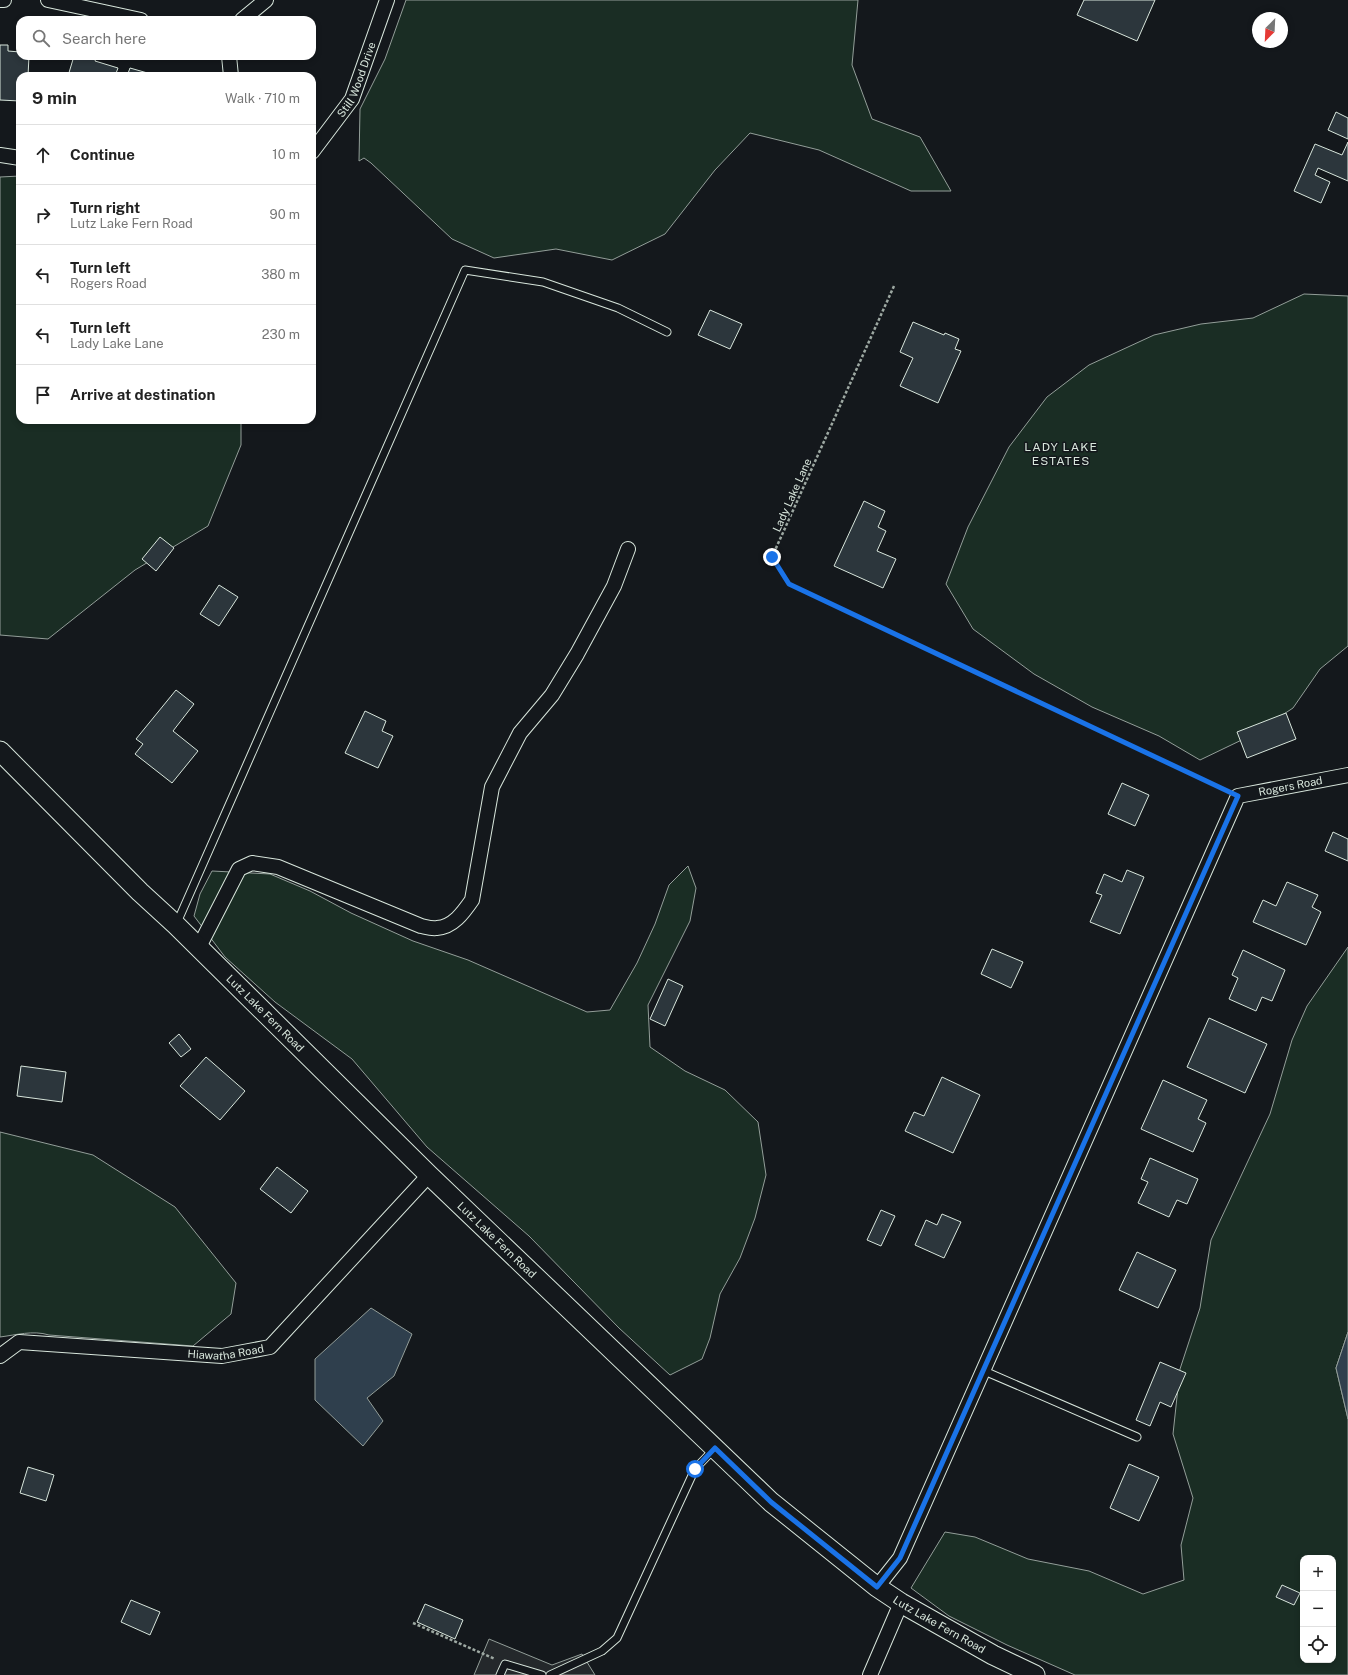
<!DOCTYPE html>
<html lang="en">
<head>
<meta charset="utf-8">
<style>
	:root { --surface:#fff; --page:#f2f2f2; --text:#222; --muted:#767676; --line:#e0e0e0 }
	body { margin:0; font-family:"Public Sans",sans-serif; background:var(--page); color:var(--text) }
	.controls { position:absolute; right:12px; bottom:12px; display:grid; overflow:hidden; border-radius:8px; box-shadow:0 2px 6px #0003 }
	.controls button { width:36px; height:36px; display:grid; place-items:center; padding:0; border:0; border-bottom:1px solid var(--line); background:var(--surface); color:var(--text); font:20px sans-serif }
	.compass { position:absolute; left:1252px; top:12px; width:36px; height:36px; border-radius:50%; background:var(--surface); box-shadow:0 2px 6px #0003; rotate:204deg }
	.stop { position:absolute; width:12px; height:12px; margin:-9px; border:3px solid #1a73e8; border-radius:50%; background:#fff }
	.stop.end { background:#1a73e8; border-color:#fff; box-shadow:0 1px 4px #0008 }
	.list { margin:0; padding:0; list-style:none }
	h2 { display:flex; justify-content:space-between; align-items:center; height:52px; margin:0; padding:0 16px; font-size:17px }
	h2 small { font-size:13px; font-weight:400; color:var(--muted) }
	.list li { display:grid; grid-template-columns:26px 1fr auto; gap:12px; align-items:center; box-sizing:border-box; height:60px; padding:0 16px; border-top:1px solid var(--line) }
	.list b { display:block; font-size:15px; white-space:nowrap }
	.list p { margin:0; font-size:13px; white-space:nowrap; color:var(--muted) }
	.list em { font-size:13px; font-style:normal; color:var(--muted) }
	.icon { flex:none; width:22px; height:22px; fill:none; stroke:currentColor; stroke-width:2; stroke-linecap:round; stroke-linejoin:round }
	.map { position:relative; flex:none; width:1348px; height:1675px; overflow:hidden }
	.search { position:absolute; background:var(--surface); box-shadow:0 2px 6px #0003; left:16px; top:16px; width:300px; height:44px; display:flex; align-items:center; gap:10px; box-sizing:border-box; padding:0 14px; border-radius:12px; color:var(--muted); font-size:15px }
	.panel { position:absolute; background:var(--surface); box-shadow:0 2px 6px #0003; left:16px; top:72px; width:300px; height:352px; border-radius:12px }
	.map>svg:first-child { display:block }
</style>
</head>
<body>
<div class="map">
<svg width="1348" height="1675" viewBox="0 0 1348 1675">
	<rect width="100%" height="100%" fill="#14181c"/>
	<path fill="#1a2d24" stroke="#939e99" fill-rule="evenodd" d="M406,0h452l-6,65 20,54 48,18 31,54h-40l-92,-41 -69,-17 -35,37 -50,64 -53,26 -56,-11 -62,9 -42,-19 -81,-76 -7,-5 -5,3 1,-52 25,-50z
		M20,176v244h221v25l-33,81 -73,44 -87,69 -48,-4v-458z
		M1304,294l44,2v350l-28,23 -27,39 -41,27 -52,25 -41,-24 -67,-29 -58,-33 -61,-45 -27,-45 22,-57 41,-80 38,-50 42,-32 65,-30 47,-11 52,-6z
		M688,866l8,22 -6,33 -42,84 2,42 35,24 40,19 33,32 8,53 -11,43 -15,40 -20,36 -10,44 -8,21 -32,16 -51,-47 -90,-92 -102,-89 -75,-88 -77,-57 -50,-45 -31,-41 6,-22 12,-23 58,3 40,17 41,22 62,28 55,19 119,52 23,-2 27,-47 18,-39 14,-39z
		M1348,947v385l-12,36 12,51v256h-273l-68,-30 -58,-29 -38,-28 34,-56 30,5 53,22 61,12 54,23 41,-14 -3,-35 12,-47 -20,-64 7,-65 20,-61 11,-68 59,-126 22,-74 15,-34zM1303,1558h30v102h-30z
		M0,1132l93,23 82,52 61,76 -5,31 -38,32 -144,-11c-16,-5 -33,0 -49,2z"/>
	<path fill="#24282b" stroke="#939e99" d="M489,1639l63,26 30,-11 13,21h-121z"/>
	<path fill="#2f3f4d" stroke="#939e99" d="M371,1308l41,26 -18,42 -27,22 16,23 -20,25 -48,-46v-41z
		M1348,1332v87l-12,-51z"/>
	<path fill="#2c363c" stroke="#d8e6dc" d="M1084,0h71l-18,41 -60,-26z
		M0,45h8v6l12,1v4h9l-1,20h-8v25l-20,-1z
		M74,56h15l7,2 -1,3 23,7 -3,8h-47z
		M130,68l28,8h-31z
		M1336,112l12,6v21l-20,-9z
		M1348,142v39l-30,-13 -3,7 15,7 -9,21 -27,-12 21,-47 27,11z
		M710,310l32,14 -12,25 -32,-14z
		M913,322l31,13 1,-2 14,6 -4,10 6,2 -23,52 -38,-17 13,-28 -13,-6z
		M864,501l21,10 -7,16 8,4 -9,20 19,8 -13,29 -49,-22z
		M160,537l14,11 -18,23 -14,-12z
		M219,585l19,12 -19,29 -19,-12z
		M176,690l18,14 -21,27 25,20 -26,32 -37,-29 8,-10 -7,-5z
		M365,711l21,10 -4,10 11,5 -15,32 -33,-15z
		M1286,713l10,26 -49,19 -10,-26z
		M1122,783l27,12 -14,31 -27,-12z
		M1333,832l15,7v22l-23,-10z
		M1127,870l17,7 -24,57 -30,-12 12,-27 -6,-2 8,-19 18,8z
		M1287,882l31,13 -6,12 9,5 -15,33 -53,-23 10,-22 13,6z
		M992,949l31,13 -12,26 -30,-14z
		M1243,950l42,20 -13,31 -10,-4 -6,14 -27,-12 9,-21 -6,-3z
		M668,979l15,7 -18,40 -15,-7z
		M1209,1018l58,26 -22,49 -58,-26z
		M179,1034l12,15 -10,8 -12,-14z
		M206,1057l39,34 -25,29 -40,-34z
		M21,1066l45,6 -4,30 -45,-6z
		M942,1077l38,18 -27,58 -48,-22 9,-19 10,4z
		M1163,1080l44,20 -9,19 8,4 -13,29 -52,-23z
		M1150,1158l48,21 -11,25 -10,-4 -8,17 -31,-14 10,-21 -7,-3z
		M277,1167l31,24 -17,22 -31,-24z
		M881,1210l14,6 -14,30 -14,-6z
		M942,1214l19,8 -17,36 -29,-13 11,-25 11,5z
		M1137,1252l39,18 -18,38 -39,-18z
		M1160,1362l26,11 -15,34 -11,-5 -10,24 -14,-6z
		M1129,1464l30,13 -20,44 -29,-13z
		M28,1467l26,8 -8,26 -26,-8z
		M1282,1585l18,8 -6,12 -18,-8z
		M131,1600l29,12 -10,23 -29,-13z
		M425,1604l38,16 -8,19 -38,-17z"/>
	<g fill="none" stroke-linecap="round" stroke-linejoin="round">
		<g stroke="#d8e6dc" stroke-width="9">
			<path id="lane" d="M176,925l289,-655 78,12 75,26 49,24
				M982,1370l155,67
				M500,1675l5,-11 37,11
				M550,1675l52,-24 15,-13 78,-169 20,-21"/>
		</g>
		<g stroke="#d8e6dc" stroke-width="16">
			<g id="street">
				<path d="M0,0h4"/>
				<path d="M48,0l93,20"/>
				<path d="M242,20l24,-20"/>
				<path d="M229,56l2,20"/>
				<path id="s1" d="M312,152l40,-53 35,-99"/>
				<path d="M0,155l20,3"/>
				<path d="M199,947l40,-78 13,-6 26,4 143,59c5,1 11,3 16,2 16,-1 26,-15 35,-28l20,-113 28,-54 32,-38 25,-41 37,-68 14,-37"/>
				<path id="s2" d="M0,1356l19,-14 203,14 48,-9 159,-172"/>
				<path id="s3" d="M877,1587l23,-29 338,-762 110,-21"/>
				<path d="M870,1675l31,-72"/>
			</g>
		</g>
		<g stroke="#d8e6dc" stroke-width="21">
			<g id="secondary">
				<path id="s4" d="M0,751l140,141 36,33 253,250 342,327 106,85 24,16 92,52 42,20"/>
			</g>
		</g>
		<path stroke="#9da8a2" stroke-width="2.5" stroke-dasharray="3 2" stroke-linecap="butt" d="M894,286l-122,271 17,27 436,206
			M413,1623l82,36"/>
		<use href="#lane" stroke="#14181c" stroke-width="7"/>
		<use href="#street" stroke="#14181c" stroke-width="14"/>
		<use href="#secondary" stroke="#14181c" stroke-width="19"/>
	</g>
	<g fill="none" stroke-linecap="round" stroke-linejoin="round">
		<path stroke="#1a73e8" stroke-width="5" d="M695,1469l20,-21 56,54 106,85 23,-29 338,-762 -449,-212 -17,-27"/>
	</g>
	<g text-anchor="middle" stroke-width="3" stroke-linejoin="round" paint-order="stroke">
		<g font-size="11" fill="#d8e6dc" stroke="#14181c">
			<text dy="4" stroke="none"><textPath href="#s1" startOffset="86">Still Wood Drive</textPath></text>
			<text transform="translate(792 495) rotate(-66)" y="4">Lady Lake Lane</text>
			<text dy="4" stroke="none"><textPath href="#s3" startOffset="924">Rogers Road</textPath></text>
			<text dy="4" stroke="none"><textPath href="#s4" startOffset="373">Lutz Lake Fern Road</textPath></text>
			<text dy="4" stroke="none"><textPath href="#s4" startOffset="697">Lutz Lake Fern Road</textPath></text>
			<text dy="4" stroke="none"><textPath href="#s2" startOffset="231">Hiawatha Road</textPath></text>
			<text dy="4" stroke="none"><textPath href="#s4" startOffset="1285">Lutz Lake Fern Road</textPath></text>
		</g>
		<g font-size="12" letter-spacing="1" fill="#d8e6dc" stroke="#14181c">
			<text x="1061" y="451">LADY LAKE<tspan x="1061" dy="14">ESTATES</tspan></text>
		</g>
	</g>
</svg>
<div class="controls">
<button>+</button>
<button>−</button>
<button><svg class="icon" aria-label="locate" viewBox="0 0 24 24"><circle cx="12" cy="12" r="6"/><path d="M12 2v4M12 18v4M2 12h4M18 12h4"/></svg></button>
</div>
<svg class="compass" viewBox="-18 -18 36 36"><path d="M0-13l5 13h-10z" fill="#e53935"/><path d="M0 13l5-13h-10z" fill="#767676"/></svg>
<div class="stop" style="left:695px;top:1469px"></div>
<div class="stop end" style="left:772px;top:557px"></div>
<div class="search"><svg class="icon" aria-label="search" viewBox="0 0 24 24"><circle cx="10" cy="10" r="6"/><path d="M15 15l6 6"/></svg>Search here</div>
<section class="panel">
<h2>9 min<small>Walk · 710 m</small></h2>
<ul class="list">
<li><svg class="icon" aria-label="ahead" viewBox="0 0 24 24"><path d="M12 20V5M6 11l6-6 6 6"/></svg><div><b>Continue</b></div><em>10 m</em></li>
<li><svg class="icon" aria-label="right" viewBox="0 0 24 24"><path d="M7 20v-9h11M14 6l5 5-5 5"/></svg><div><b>Turn right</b><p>Lutz Lake Fern Road</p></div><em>90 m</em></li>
<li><svg class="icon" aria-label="left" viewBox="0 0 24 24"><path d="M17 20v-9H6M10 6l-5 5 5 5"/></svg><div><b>Turn left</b><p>Rogers Road</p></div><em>380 m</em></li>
<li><svg class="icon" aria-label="left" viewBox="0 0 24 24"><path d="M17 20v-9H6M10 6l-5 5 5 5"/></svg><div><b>Turn left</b><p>Lady Lake Lane</p></div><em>230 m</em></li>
<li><svg class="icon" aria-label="arrive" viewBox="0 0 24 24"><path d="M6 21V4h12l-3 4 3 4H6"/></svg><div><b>Arrive at destination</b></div></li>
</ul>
</section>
</div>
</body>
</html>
